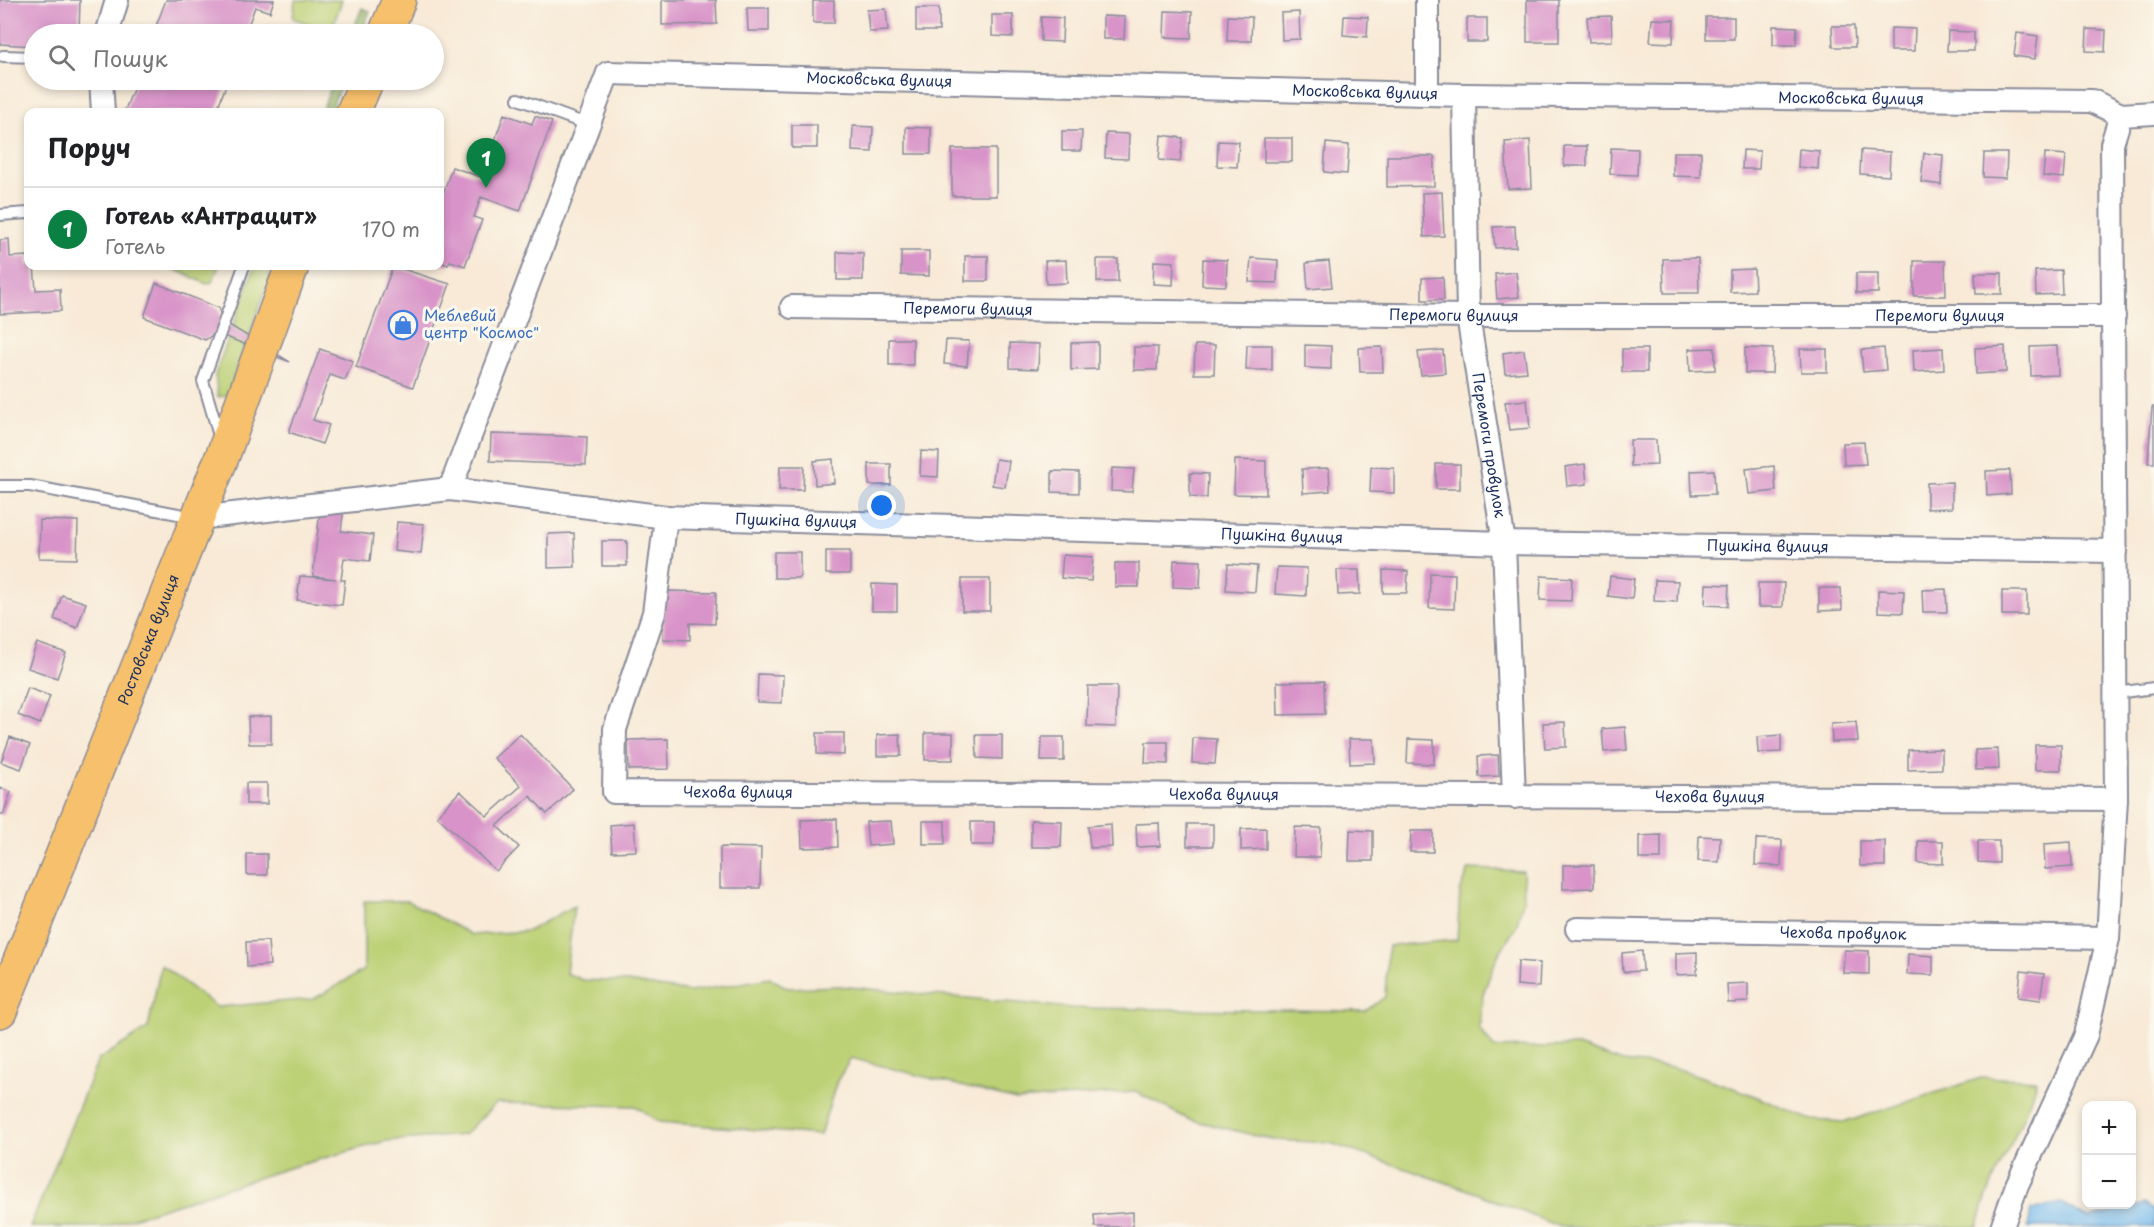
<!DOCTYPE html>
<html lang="uk">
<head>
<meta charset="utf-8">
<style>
	:root { --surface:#fff; --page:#f6f6f6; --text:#202124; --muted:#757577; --line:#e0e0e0; --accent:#0b8043 }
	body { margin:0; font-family:"Playpen Sans",sans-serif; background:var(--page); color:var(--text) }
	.controls { position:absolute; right:18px; bottom:18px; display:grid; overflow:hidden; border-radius:12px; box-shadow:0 3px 9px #0003 }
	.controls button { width:54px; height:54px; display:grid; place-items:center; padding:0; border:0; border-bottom:2px solid var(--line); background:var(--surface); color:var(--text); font:30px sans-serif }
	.you { position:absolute; left:882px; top:506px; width:21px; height:21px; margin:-15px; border:4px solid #fff; border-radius:50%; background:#1a73e8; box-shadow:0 0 0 9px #1a73e833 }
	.badge { display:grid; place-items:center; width:39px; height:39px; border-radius:50%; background:var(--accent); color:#fff; font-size:20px; font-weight:700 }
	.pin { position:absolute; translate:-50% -50px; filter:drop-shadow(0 2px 3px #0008) }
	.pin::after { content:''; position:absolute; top:32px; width:21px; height:18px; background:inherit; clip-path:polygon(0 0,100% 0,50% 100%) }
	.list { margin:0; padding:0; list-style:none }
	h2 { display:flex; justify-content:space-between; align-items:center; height:78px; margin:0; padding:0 24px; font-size:26px }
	h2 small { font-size:20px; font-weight:400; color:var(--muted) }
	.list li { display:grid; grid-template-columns:39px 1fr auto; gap:18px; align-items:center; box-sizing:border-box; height:84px; padding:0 24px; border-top:2px solid var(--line) }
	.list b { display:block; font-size:22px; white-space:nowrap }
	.list p { margin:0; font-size:20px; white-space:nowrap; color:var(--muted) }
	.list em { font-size:20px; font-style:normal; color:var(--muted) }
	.icon { flex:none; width:33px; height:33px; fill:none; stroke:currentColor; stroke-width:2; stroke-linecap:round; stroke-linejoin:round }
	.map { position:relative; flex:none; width:2154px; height:1227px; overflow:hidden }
	.search { position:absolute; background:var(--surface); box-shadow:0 3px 9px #0003; left:24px; top:24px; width:420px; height:66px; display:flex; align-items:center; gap:15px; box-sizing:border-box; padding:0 21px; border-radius:33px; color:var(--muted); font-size:22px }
	.panel { position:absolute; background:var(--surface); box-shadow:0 3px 9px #0003; left:24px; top:108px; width:420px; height:162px; border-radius:12px }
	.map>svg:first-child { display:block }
</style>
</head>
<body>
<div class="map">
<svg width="2154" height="1227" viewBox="0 0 2154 1227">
	<rect width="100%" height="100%" fill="#fbf7ec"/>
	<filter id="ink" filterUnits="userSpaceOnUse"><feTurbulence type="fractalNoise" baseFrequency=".0167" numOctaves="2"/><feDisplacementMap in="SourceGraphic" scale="12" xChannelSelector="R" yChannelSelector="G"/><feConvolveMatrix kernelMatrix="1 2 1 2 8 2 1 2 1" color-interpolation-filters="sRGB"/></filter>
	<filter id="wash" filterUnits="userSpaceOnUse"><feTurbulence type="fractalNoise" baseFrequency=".008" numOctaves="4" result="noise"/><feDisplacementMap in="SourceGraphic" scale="24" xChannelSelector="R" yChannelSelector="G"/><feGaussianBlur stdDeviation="1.35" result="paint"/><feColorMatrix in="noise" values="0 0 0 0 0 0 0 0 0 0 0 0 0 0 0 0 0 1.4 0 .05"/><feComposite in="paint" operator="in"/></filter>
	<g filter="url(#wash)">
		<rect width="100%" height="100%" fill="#f8ead7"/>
		<path fill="#bcd074" stroke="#6c8069" stroke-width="1.5" d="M295,0h47l-11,32 -38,-14z
			M167,266h52l-7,16 -5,2z
			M259,266h8l3,12 -43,117 -9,2 -3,-22 38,-104z
			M1469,869l54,2 1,26 -8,30 -19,30 -14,37 -4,34 15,20 84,-2 45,16 50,5 72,25 66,28 35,2 138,-45 52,3c-12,51 -48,96 -58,147h-418l-89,-36 -141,-48 -57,-3 -85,-21 -52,-27 -120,8 -165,-42 -14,23 -17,54 -161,-13 -24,-16 -139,-3 -32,32 -78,6 -101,28 -180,58h-75l68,-167 50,-32 13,-63 56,42 97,-8 50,-29v-69h44l64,34 56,-4 46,-25 -8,67 16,7 45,2 63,10 80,-14 18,10 51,-2 233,22 293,3 20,-14 3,-51 69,-6 3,-48z"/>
		<path fill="#95b266" stroke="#587062" stroke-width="1.5" d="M362,8l8,3 -9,23h-10z
			M334,80h9l-13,32h-9z"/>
		<path fill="#78bcee" stroke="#4a76a6" stroke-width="1.5" d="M2061,1203l28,15 56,-14 9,7v16h-126l3,-17z"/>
		<g id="blocks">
			<path fill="#d893c8" d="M0,0h80l-1,33 -45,1v12l-34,-2z
				M166,0h108l-4,12 -15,-5 -10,27h-92z
				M662,0h54l1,24 -55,1z
				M1527,0h32v42h-32z
				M813,1h21v22h-21z
				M747,8h22v23h-21z
				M916,8h23v23h-23z
				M886,9l2,22 -19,1 -2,-22z
				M1165,11l27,1 -1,26 -27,-1z
				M1299,12l1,27 -18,1 -1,-27z
				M992,15h21v22l-21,-1z
				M1103,16l22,1 -1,22h-21z
				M1228,16l24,1 -1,24h-24z
				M1344,16l24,1 -1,20 -24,-2z
				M1611,16l1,25 -23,1 -2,-25z
				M1041,17l22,1 -1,24 -21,-1z
				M1706,17h28v22h-28z
				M1467,18h20v24h-20z
				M1652,19l22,1 -1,23 -23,-1z
				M1773,26l24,1 -1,18h-23z
				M1832,26h22l1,21h-22z
				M1891,28l24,1 -1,22h-23z
				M2087,29l19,1 -1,22 -19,-1z
				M1948,31l26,1v19h-27z
				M2017,33l21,3 -3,23 -21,-3z
				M137,80h91l-12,32h-92z
				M504,114l28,10 3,-8 17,6 -32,89 -39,-14 -7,20 8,3 -17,46 -15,-5 -2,4 -8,-3v-59l12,-36 32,11 5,-11 -3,-1z
				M792,125h25v23h-25z
				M853,126l20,1 -1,25 -20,-1z
				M906,127l25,1v26h-25z
				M1062,131h20l-1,20h-19z
				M1106,133l23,1 -1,25 -23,-1z
				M1161,135l22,3 -3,24 -21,-2z
				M1264,138h28v24h-28z
				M1530,140l2,48 -24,1 -3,-47z
				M1218,141l21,1 -2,25 -20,-1z
				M1326,143l23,2 -2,29 -23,-2z
				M1564,146h23v20h-23z
				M1611,148l27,1 -1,26 -27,-1z
				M952,149h44v47h-44z
				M1799,149l20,2 -1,18 -20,-2z
				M1743,150l17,1 -1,18h-17z
				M1861,150l29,2 -1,24 -29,-2z
				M1673,152h28v25l-28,-1z
				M1924,153l19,2 -2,30 -20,-3z
				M1984,153h23l-1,25 -23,-1z
				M2045,153l21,2 -2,23 -21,-2z
				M1387,156h47v30l-47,1z
				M1442,192l2,44 -20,1 -2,-44z
				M1515,226l1,21 -21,1 -2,-21z
				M9,239l1,18 18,-1v10h6l2,24 24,-1 1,22 -61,3v-74z
				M901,251h28v25l-28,-1z
				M837,252l26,1v27h-26z
				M965,256h23v25h-23z
				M1251,258l27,2 -1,23 -28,-1z
				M1698,258l1,35h-35l-1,-34z
				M1097,259h21v23h-21z
				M1203,259l24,1 -1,26 -24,-1z
				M1066,260l1,23 -21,1 -1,-23z
				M1154,261l20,1 -1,23 -20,-1z
				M1329,261l3,26 -24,2 -2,-26z
				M1914,261h31l1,35h-32z
				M393,266l57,18 -37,103 -57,-20z
				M1754,269l1,22 -25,1v-22z
				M2061,270l1,24 -26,1 -1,-24z
				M1516,272l3,25 -22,2 -2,-25z
				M1856,273h22v20h-22z
				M1975,273h27v21h-26z
				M1443,277l1,23h-22v-22z
				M156,283l63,25 2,12 69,42 -74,-29 -11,7 -61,-23z
				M889,339h24v26h-24z
				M946,340l23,1 -2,25 -23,-2z
				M1098,342v27l-27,1v-27z
				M1010,343l29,1 -1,25 -28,-1z
				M1195,345h20l-1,29h-20z
				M1247,345h25v25h-26z
				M1305,345l26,1v23l-26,-1z
				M2005,346l1,26 -30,2 -1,-26z
				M2057,346l1,29 -27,1 -1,-29z
				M1134,347h24l-1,23h-23z
				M1382,347l1,25h-23l-1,-24z
				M1715,348v22l-25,1 -1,-22z
				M1745,348l28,1 -1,24h-27z
				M1884,348l2,22 -23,2 -2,-22z
				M1943,348l1,22 -30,2 -1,-22z
				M320,349l33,12 -8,19 -15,-5 -17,45 16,5 -7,19 -33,-12z
				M1622,349h25v23h-25z
				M1800,349h27v23h-26z
				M1443,350l2,23 -24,2 -3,-23z
				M1524,350l3,22 -22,2 -2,-21z
				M1527,400l3,28 -21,2 -4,-28z
				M2152,407h2v56h-6z
				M491,434l96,3 -1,28 -96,-4z
				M1630,440h26l1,25 -26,1z
				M1864,442l2,22 -22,1 -1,-22z
				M921,451l18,1 -1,25 -18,-1z
				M833,459l1,24 -19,2 -1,-24z
				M996,459l13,2 -4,26 -13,-2z
				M1235,460l31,1v34l-32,-1z
				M869,464h22v21h-22z
				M1436,464h24v25h-24z
				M1585,464l2,20 -20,2 -2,-19z
				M780,466h24l-1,24h-24z
				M1774,466l2,25 -27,3 -3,-25z
				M1371,467l23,1v25l-24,-1z
				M1112,468l22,1 -2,23 -21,-1z
				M1329,468l1,23 -27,2 -1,-24z
				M1714,470l1,24 -23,1 -1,-24z
				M2010,470l1,24 -24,2 -1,-25z
				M1052,471l27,1v21l-27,-1z
				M1190,473l18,1 -1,24 -17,-1z
				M1952,482v26l-25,1v-26z
				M320,509l20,2 3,4 -2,16 32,4 -3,26 -26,-3 -3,22h4l-3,25 -45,-5 3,-24 36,3 -23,-3z
				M40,520l38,1 -1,38 -38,-1z
				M397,522l27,2 -3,30 -27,-3z
				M574,533l1,34 -27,1v-34z
				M602,541h25v25h-25z
				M826,551h24v23h-24z
				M774,552h26v26h-26z
				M1063,555l30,2 -2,24 -30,-3z
				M1174,560l27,1 -1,27 -27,-1z
				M1115,563h24v24h-24z
				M1228,564l29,2 -2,26 -29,-2z
				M1277,567l30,1 -1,28 -31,-2z
				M1337,570h22l1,24 -22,1z
				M1383,570l25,1 -1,22h-24z
				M1430,573l25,1 -1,35 -25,-1z
				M1541,576l31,2 -1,23 -31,-1z
				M1610,576l24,3 -2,20 -24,-3z
				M962,579h28v32h-28z
				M1655,580l23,1 -1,21 -23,-1z
				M1758,583h26l-1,24h-25z
				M872,584l25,1v26h-25z
				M1706,584l23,1 -1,21 -23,-1z
				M1819,588h22l1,22 -23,1z
				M1946,589l1,23h-24l-1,-22z
				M1878,590l26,1 -1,22 -25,-1z
				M664,591l52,1 -1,32 -25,-1v17l-27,-1z
				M2002,591h25v24h-25z
				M62,595l24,8 -9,25 -23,-9z
				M37,643l29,10 -9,25 -29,-10z
				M758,674l25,1 -1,28 -25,-1z
				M1324,681l1,33 -47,1 -1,-33z
				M1088,686h29l-1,41 -29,-1z
				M28,688l22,8 -10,28 -22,-9z
				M271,716v28h-22l-1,-27z
				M1565,722l1,25 -21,1 -2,-25z
				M1856,722l2,19 -26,1 -1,-18z
				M1625,727l2,23 -23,2 -2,-23z
				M817,733h27v22l-27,-1z
				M925,733h28v27h-28z
				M520,734l53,55 -26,25 -17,-18 -33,30 22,21 -23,24 -59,-55 23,-25 27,25 34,-30 -27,-28z
				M900,734l1,22h-24v-21z
				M976,735h26v24l-25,-1z
				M1781,735v17l-23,1 -1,-16z
				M10,737l20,8 -9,24 -20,-7z
				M1042,737h22v24h-23z
				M1193,738l24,1 -2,25 -23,-1z
				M668,739l1,30 -40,1 -1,-30z
				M1349,739h25l1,24 -25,1z
				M1408,739l26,1v24l-27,-1z
				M1146,742h22v22l-23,-1z
				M2035,745h26v25h-26z
				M1942,749v20l-34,1v-20z
				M1998,749l1,20 -23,1 -1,-20z
				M1498,755l1,21 -20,1 -1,-21z
				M246,783h21v21h-21z
				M0,788l11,4 -8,23 -3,-1z
				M837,819l1,28 -36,1 -1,-28z
				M1031,820l31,1 -1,26h-30z
				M891,821l2,23 -25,2 -2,-24z
				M923,821h22v23h-22z
				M971,822h23v23h-23z
				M634,823l2,28 -24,1 -2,-27z
				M1159,823l1,23 -23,1 -1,-23z
				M1111,824l1,23 -22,1 -2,-22z
				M1187,824h26v22h-26z
				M1295,827l26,1 -1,29h-26z
				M1266,828v21l-25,1v-21z
				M1350,830l23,1v30h-24z
				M1411,831h22v21h-23z
				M1661,835v24h-22v-23z
				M1699,836l21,1 -1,25 -21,-1z
				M1756,839l26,1 -1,26 -26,-1z
				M1860,841h25v25h-25z
				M1918,841h25v23l-25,-1z
				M1978,841h21v22l-21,-1z
				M2071,842l1,25 -27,2 -1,-25z
				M720,847l41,1 -1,40h-40z
				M247,854h20v21h-20z
				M1563,865h31v23l-31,1z
				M268,941l2,24 -23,2 -1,-25z
				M1844,950l25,1v23l-26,-1z
				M1642,951l1,20 -20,1 -1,-19z
				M1697,952v22l-21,1v-22z
				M1908,954l25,2v19l-26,-1z
				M1518,961l22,2 -1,24 -22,-2z
				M2021,971l23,3 -4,26 -22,-3z
				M1748,983v19l-20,1 -1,-19z
				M1133,1212v15h-38l-1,-12z"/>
		</g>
	</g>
	<g filter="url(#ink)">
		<use href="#blocks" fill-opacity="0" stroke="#8a8c9a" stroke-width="1.5"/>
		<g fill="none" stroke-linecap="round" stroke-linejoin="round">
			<g stroke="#8a8c9a" stroke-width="14">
				<path id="lane" d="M3,56l31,1
					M518,99l71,26
					M0,215l28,-2
					M220,439l-17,-58 41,-115
					M0,486h30l164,31
					M2116,693l38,-5"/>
			</g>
			<g stroke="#8a8c9a" stroke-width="26">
				<g id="street">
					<path d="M107,34l10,-34"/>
					<path d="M101,80l2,32"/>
					<path d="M1427,94v-94"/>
					<path id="s1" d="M1464,95l4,221 36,227 10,254"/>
					<path id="s2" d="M792,307l676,9h646"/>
					<path id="s3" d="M450,489l216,28 838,26 611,8"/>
					<path id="s4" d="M666,517l-12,96 -39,116 -1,63 1502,7"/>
					<path id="s5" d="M198,518l252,-29 158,-416 856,22 628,6 29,14"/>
					<path id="s6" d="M1577,929l531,9"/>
					<path d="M2002,1227l15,-42 69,-150 22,-97 8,-139 -4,-655 9,-29 33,-2"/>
				</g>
			</g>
			<g stroke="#8a8c9a" stroke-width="36">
				<g id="highway">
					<path d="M385,34l14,-34"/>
					<path d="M353,112l14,-32"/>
					<path id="s7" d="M0,1011l224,-559 68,-186"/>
				</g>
			</g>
			<use href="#lane" stroke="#fff" stroke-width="10"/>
			<use href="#street" stroke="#fff" stroke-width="22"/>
			<use href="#highway" stroke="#f7c06c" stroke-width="33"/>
		</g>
	</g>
	<defs>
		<g id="shop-ring" transform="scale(1.5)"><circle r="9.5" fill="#fbf7ec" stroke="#3f7fe0" stroke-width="1.5"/><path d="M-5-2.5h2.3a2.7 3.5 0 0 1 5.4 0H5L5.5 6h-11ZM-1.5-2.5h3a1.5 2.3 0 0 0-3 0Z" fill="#3f7fe0"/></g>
	</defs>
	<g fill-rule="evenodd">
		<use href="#shop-ring" x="403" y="325"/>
	</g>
	<g text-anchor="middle" stroke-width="6" stroke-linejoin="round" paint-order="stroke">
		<g font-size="15" fill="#1b2f5e" stroke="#fbf7ec">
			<text dy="5" stroke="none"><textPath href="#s5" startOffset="970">Московська вулиця</textPath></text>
			<text dy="5" stroke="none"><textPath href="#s5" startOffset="1456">Московська вулиця</textPath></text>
			<text dy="5" stroke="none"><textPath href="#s5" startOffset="1942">Московська вулиця</textPath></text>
			<text dy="5" stroke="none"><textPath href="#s2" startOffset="176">Перемоги вулиця</textPath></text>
			<text dy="5" stroke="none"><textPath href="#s2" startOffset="662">Перемоги вулиця</textPath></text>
			<text dy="5" stroke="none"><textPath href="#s2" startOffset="1148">Перемоги вулиця</textPath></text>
			<text dy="5" stroke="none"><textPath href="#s1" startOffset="352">Перемоги провулок</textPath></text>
			<text dy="5" stroke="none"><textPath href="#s3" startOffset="348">Пушкіна вулиця</textPath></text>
			<text dy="5" stroke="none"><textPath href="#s3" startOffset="834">Пушкіна вулиця</textPath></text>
			<text dy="5" stroke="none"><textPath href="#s3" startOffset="1320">Пушкіна вулиця</textPath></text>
			<text dy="5" stroke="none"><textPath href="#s7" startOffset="400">Ростовська вулиця</textPath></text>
			<text dy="5" stroke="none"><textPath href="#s4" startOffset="406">Чехова вулиця</textPath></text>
			<text dy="5" stroke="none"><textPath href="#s4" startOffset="892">Чехова вулиця</textPath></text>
			<text dy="5" stroke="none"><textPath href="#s4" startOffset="1378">Чехова вулиця</textPath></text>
			<text dy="5" stroke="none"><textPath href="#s6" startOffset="266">Чехова провулок</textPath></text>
		</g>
		<g font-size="15" fill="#366cbe" stroke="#fbf7ec" text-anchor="start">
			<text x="424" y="321">Меблевий<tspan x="424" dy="17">центр "Космос"</tspan></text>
		</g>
	</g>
</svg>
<div class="controls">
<button>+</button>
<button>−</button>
</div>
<div class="you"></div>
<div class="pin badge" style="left:486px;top:188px">1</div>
<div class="search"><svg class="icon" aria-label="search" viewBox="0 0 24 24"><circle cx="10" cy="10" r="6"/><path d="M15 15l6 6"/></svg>Пошук</div>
<section class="panel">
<h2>Поруч<small></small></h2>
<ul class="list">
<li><span class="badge">1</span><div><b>Готель «Антрацит»</b><p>Готель</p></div><em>170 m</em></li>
</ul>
</section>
</div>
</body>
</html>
